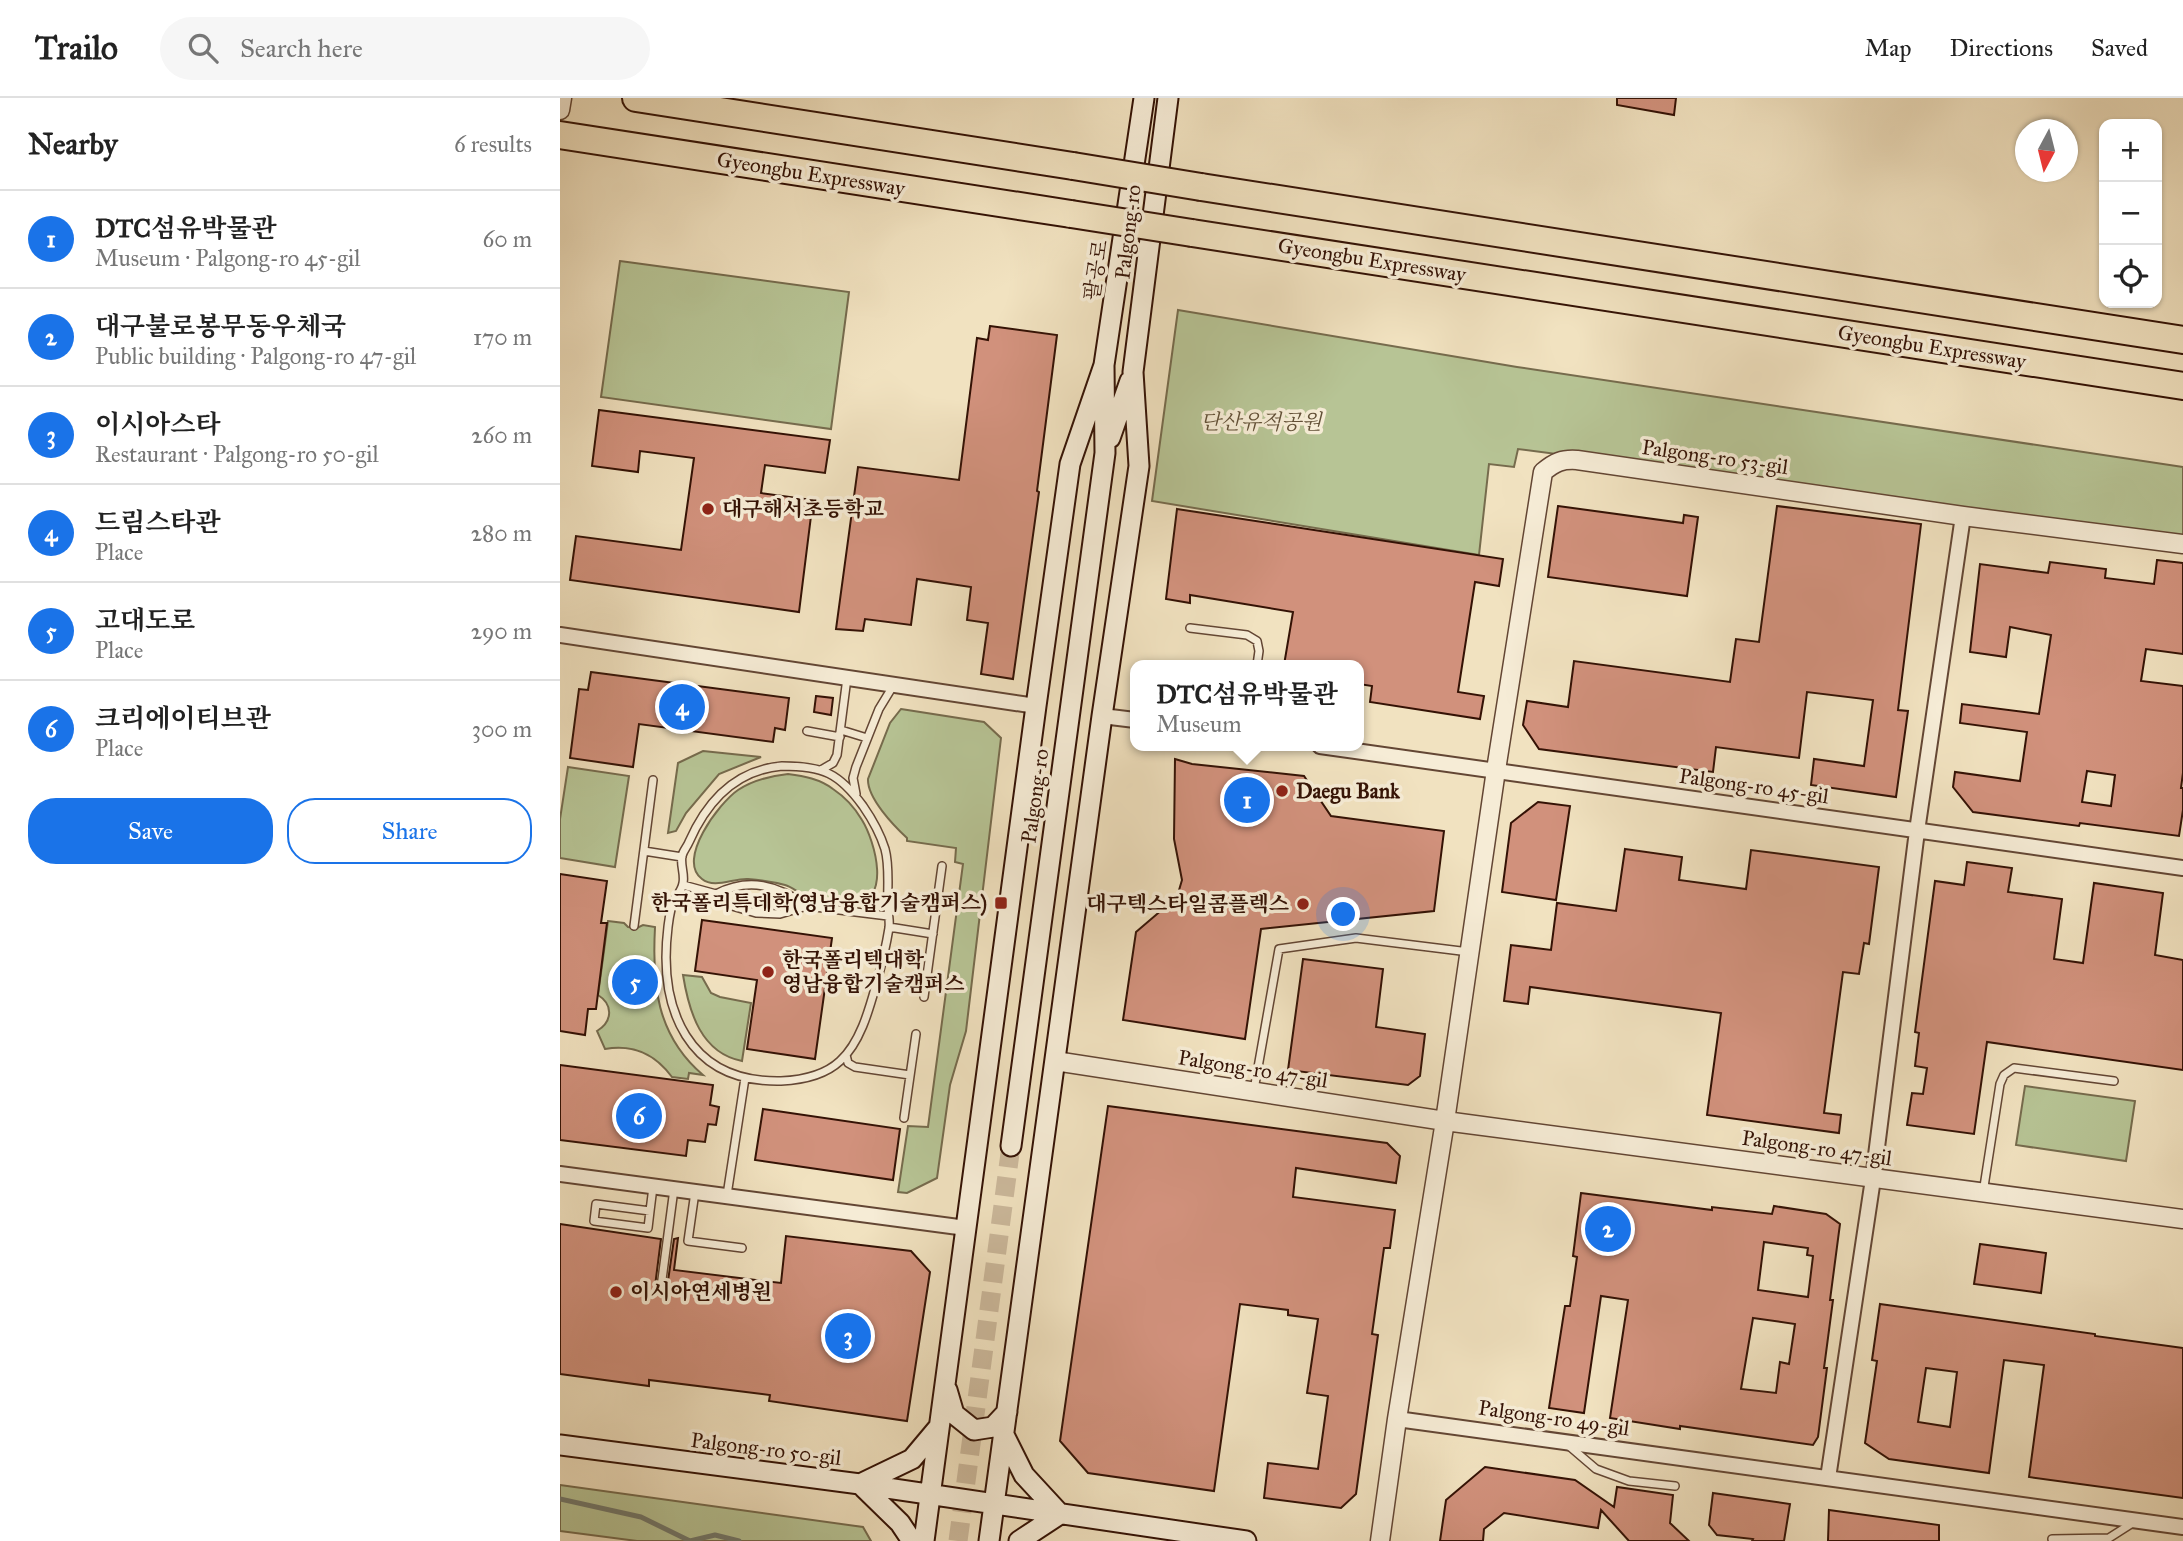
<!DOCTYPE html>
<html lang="en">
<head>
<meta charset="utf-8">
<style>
	:root { --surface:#fff; --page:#f6f6f6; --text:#222; --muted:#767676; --line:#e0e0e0; --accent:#1a73e8 }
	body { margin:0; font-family:"IM FELL Great Primer","Noto Serif KR",serif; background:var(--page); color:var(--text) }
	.controls { position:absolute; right:21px; top:21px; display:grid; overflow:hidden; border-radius:14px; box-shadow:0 2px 5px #0004 }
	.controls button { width:63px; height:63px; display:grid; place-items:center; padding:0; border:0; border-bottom:2px solid var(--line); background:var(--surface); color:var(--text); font:35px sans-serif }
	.compass { position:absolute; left:1455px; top:21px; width:63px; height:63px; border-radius:50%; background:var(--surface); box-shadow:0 2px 5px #0004; rotate:187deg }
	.you { position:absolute; left:784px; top:817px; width:24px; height:24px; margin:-18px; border:5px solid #fff; border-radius:50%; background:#1a73e8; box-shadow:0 0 0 10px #1a73e833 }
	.badge { display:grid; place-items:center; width:46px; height:46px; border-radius:50%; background:var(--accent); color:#fff; font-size:23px; font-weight:700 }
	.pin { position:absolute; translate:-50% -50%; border:4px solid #fff; box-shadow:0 2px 7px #0006 }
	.popup { position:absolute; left:570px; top:562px; width:234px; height:91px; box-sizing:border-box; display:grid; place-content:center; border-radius:14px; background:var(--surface); filter:drop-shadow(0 2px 5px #0005); font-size:23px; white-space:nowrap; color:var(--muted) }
	.popup b { font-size:26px; color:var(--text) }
	.popup::after { content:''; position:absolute; left:50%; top:100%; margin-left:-14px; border:14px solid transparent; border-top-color:var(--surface) }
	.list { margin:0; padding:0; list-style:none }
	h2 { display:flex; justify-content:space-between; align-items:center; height:91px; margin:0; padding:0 28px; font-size:30px }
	h2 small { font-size:23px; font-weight:400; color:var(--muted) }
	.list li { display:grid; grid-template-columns:46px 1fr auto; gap:21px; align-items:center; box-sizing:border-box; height:98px; padding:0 28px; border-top:2px solid var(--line) }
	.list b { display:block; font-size:26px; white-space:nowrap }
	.list p { margin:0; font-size:23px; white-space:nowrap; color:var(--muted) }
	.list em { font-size:23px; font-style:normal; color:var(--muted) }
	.actions { display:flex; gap:14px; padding:21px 28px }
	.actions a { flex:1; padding:16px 0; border:2px solid var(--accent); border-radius:28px; text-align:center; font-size:24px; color:var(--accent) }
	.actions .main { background:var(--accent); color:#fff }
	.icon { flex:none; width:38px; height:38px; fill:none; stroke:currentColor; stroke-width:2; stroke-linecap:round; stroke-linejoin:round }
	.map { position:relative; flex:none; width:1623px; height:1443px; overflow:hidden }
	header { display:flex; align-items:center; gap:42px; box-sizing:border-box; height:98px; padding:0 35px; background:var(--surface); border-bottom:2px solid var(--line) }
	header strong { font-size:33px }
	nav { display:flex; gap:38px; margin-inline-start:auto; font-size:24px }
	.search { width:490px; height:63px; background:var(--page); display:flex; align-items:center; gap:18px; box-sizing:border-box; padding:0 24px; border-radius:38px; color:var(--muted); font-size:26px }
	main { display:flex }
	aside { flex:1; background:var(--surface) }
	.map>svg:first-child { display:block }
</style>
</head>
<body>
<header>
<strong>Trailo</strong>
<div class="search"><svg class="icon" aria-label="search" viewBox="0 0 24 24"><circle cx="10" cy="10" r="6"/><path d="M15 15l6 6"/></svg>Search here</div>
<nav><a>Map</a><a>Directions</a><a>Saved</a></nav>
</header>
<main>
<aside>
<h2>Nearby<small>6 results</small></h2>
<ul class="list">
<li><span class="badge">1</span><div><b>DTC섬유박물관</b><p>Museum · Palgong-ro 45-gil</p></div><em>60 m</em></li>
<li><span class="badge">2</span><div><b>대구불로봉무동우체국</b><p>Public building · Palgong-ro 47-gil</p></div><em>170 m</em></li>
<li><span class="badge">3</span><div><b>이시아스타</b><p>Restaurant · Palgong-ro 50-gil</p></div><em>260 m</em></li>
<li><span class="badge">4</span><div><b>드림스타관</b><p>Place</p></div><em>280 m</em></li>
<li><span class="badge">5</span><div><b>고대도로</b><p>Place</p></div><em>290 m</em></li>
<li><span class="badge">6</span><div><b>크리에이티브관</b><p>Place</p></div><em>300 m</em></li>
</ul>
<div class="actions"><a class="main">Save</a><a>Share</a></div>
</aside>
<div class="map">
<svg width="1623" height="1443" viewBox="0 0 1623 1443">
	<rect width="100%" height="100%" fill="#f1e2c0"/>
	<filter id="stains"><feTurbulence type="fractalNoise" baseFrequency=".00286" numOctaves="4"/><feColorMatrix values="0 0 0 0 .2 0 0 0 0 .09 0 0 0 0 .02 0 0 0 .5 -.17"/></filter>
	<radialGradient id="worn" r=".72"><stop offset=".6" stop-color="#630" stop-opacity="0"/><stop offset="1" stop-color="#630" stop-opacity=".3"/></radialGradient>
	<path fill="#b7c495" stroke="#766b4d" stroke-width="2" d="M60,163l229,31 -18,137 -230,-32z
		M618,212l339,57 666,100v69l-665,-87 -4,18 -25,-3 -10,91 -327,-54z
		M341,611l83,13 17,16 -35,293 -16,54 -13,93 -30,15 -9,-1 10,-66 20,1 35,-263 -8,-2 1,-14 -49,-7v-3c-13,-12 -40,-40 -39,-59l22,-56z
		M143,653l58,6 -42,17 -33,39 -10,18 -8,2 10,-70z
		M8,669l61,9 -14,91 -55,-9v-39z
		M228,676c16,2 32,5 45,15 12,8 22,19 29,31 13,21 31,84 -11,84 -14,-1 -34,-3 -47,-9 -7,-3 -12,-8 -19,-10 -11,-3 -25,-5 -37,-6 -14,-1 -34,10 -46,0 -26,-19 17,-76 36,-89 15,-10 32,-14 50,-16z
		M48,823l16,2 4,4 9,1 6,-3 12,2c-3,57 1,108 48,148l-14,-2 -1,6 -16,-2c-17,-23 -38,-33 -67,-28l-8,-18c15,-9 17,-26 1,-36z
		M123,877l19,2 9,16 9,4 31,6 -9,58c-41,-8 -53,-49 -59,-86z
		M1465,988l110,15 -9,60 -110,-16z
		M0,1387l303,42 8,14h-234l-77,-10z"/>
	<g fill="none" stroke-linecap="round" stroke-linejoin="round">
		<path stroke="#72796d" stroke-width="5" d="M0,1401l81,18 49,24 25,-6 24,6"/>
	</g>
	<path fill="#d1917c" stroke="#341205" stroke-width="2" fill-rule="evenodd" d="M1057,0h59l-2,17 -57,-10z
		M430,228l67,9 -20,156 2,1 -26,187 -32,-5 7,-51 -21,-3 4,-33 -54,-8 -6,46 -46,-6 -2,12 -27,-2 22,-162 101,13 18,-142 11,2z
		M39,312l231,30 -5,33 -60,-8 -4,28 52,7 -14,112 -229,-32 6,-44 105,14 13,-92 -54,-7 -2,21 -46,-6z
		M998,408l125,17 1,-8 14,2 -11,79 -139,-19z
		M1217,408l144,18 -23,186 10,1 -12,86 -85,-12 3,-26 50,7 9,-66 -66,-8 -8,66 -83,-11 -3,25 -174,-23 -16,-24 4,-24 41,6 6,-46 156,21 6,-43 23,3z
		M617,411l326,50 -4,27 -24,-4 -17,110 26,4 -4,23 -110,-17 2,-16 -13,-2v-19h-75l9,-53 -103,-17v8l-24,-4z
		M1597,462l26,3v91l-37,-5 -5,32 42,5v87l-2,15h2v22l-4,26 -99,-13 -1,3 -106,-14 -20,-25 2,-15 65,9 7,-49 -67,-9 2,-19 77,10 12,-79 -41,-8 -4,30 -36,-5 10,-88 68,9 2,-11 56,7 -1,9 49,6zM1527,673l28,4 -4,31 -29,-4z
		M31,574l198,26 -4,32 -10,-2 -2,14 -134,-18 -6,43 -63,-9 9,-69 9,1z
		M256,598l17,2 -2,17 -17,-3z
		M615,661l17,5 112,12 27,40 113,15 -10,80 -173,18 -16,110 -122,-19 13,-88 41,-35 5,-17 -8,-41z
		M978,704l32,4 -14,94 -54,-8 9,-69z
		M1065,751l57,8 -3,23 67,9 5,-39 128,17 -10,77 -5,-1 -5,31 -16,-2 -19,141 17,2 -2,18 -132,-18 14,-102 -191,-26 -2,17 -24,-3 7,-56 40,5 6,-47 59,8z
		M1407,764l45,6 -4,24 54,7 -8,60 29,4 11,-80 69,10 -8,62 28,5v110l-196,-28 -13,92 -67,-9 5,-32 11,1 4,-26 -12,-2 4,-33 -4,-1 20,-151 29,4z
		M0,776l47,7 -6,42h6l-11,86h-8l-3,26 -25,-4z
		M142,822l130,18 -17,121 -68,-10 10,-69 -62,-9z
		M743,861l80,10 -7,58 49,7 -5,42 -12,9 -120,-15z
		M0,967l153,20 -3,20 9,2 -3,18 -8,-1 -3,18 -17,-2 -2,16 -126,-16z
		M548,1008l279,37 13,13 -4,27 -100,-15 -3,29 102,13 -5,38h-6l-12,86 6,1 -22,159 -15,14 -77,-10 4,-35 50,6 10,-73 -21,-3 11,-74 -30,-4v-5l-48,-6 -26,187 -126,-18 -28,-32z
		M203,1011l137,20 -7,51 -138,-20z
		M1021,1095l131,17v-3l60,7 2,-8 52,8 14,10 -10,76h3l-9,68h3l-9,69 -5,8 -133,-19v3l-70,-11 18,-118 -27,-4 -17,117 -35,-5 16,-102h5l7,-49 -4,-1zM1204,1144l44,6 -1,7 6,1 -5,41 -50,-7zM1193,1220l42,6 -6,40 -9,-2 -4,31 -35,-4z
		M0,1126l101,15 -6,47 2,5 4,2 6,-5 7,-49 4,-1 -4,32 107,13 5,-47 125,15 19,21 -23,149 -138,-20 1,-6 -121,-15v6l-89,-12z
		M1420,1146l66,9 -5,40 -67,-9z
		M1320,1206l215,30v2l88,12v150l-154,-21 15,-112 -40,-5 -15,113 -100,-14 -24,-16 12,-82 -5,-1zM1366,1270l31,4 -7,55 -32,-5z
		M925,1369l90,13 39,27 3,-20 56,8 -3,28 19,18h-60l-28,-31 -3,18 -94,-15 -20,16 -1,12h-43l6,-41z
		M1153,1395l77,11 -6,37h-32l1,-2 -36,-4 -8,-10z
		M1269,1412l110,15v16h-111z"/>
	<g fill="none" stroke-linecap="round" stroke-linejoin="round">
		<path stroke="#cbb89b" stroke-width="19" stroke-dasharray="19 10" stroke-linecap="butt" d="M398,1443l53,-395"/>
		<g stroke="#634634" stroke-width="10">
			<path id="service" d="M630,530l57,7 10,6 2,10 -2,14
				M281,632l26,8
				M247,633l33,6
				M222,668c41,0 57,7 81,40 9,13 17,27 22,43 5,18 2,39 3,58 0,7 2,14 1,21 -3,19 -8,39 -13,57 -7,25 -16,58 -36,76 -16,15 -38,19 -59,20 -93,2 -123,-72 -113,-154 1,-8 2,-18 6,-26 3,-6 8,-11 9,-18 2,-9 -3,-18 -1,-27 1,-5 5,-9 7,-14 18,-41 47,-72 93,-76z
				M261,672l12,-7 4,-8 10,-77
				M296,696l-3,-16 3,-11 23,-58 14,-23
				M84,753l38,6
				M123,787l33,9 16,12 24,7 24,1 27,-8 81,10
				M156,796c33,-17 61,-9 91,12
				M74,828l19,-146
				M329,829l44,7
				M364,899l18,-131
				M286,957l2,8 7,4 55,8
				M694,992l25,-141 77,-11 113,14
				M344,1020l12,-84
				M135,1094l-7,49 54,7
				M1423,1095l17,-109 4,-9 10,-7 100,13
				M167,1097l18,-117
				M90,1113l-2,17 -54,-7 2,-17 54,7 3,-24
				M101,1189l13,-98
				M1008,1347l28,24 33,12 46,5
				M1492,1441l57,-1 25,-16"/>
		</g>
		<g stroke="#634634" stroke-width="18">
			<path id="minor" d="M0,537l476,71
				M542,618l33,4
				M760,648l863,122
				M0,1076l406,54
				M837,1321l786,108
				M1268,1380l45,-299 44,-348 46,-315"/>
		</g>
		<g stroke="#634634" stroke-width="21">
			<path id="tertiary" d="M0,12l2,-12
				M495,963l390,60 738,98
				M820,1443l17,-122 48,-298 51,-351 47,-298c12,-10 19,-13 34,-12l386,56 220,28"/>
		</g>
		<g stroke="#341205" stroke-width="23">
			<path id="secondary" d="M550,340l20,-57
				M451,1048l94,-693 -1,-88 40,-267
				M387,1292l7,24 20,16 19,-3 14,-15
				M444,1337l20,40 36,39 -41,27
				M0,1347l300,39 386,57
				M352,1443l-12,-18 -40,-39 52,-25 26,-31
				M364,1443l112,-835 34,-242 34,-99
				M429,1443l113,-825 37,-250 -6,-94 35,-274"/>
		</g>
		<g stroke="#341205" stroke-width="30">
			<path id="motorway" d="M76,0l437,68
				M0,37l511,79
				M641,89l982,153
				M632,135l991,153"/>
		</g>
		<use href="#service" stroke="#f6ecd6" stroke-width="7"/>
		<use href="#minor" stroke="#f6ecd6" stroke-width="14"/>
		<use href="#tertiary" stroke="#f6ecd6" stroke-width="18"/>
		<use href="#secondary" stroke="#f6ecd6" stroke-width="19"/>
		<use href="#motorway" stroke="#f1e2c0" stroke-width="26"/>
		<g stroke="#341205" stroke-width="30" stroke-linecap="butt">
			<path id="motorway-bridge" d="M513,68l128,21
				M511,116l121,19"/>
		</g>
		<use href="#motorway-bridge" stroke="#f1e2c0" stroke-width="26"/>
	</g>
	<g fill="#8f2418" stroke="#f6ecd6" stroke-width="2.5">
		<circle cx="148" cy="411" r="7"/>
		<circle cx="722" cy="693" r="7"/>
		<rect x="434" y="798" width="14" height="14" rx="3.5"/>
		<circle cx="743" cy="806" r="7"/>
		<circle cx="208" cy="874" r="7"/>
		<circle cx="56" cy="1194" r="7"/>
	</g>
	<g text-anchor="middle" stroke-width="7" stroke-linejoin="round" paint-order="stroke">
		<g font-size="21" fill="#341205" stroke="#f6ecd6">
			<text transform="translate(251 76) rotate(9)" y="7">Gyeongbu Expressway</text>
			<text transform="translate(568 134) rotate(-83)" y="7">Palgong-ro</text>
			<text transform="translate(812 162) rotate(9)" y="7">Gyeongbu Expressway</text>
			<text transform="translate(536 172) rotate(-81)" y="7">팔공로</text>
			<text transform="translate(1372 249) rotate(9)" y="7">Gyeongbu Expressway</text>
			<text transform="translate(1155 359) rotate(8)" y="7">Palgong-ro 53-gil</text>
			<text transform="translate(1194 688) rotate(8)" y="7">Palgong-ro 45-gil</text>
			<text transform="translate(475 698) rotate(-82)" y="7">Palgong-ro</text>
			<text transform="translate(693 971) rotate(9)" y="7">Palgong-ro 47-gil</text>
			<text transform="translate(1257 1050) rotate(8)" y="7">Palgong-ro 47-gil</text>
			<text transform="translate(994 1320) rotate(8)" y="7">Palgong-ro 49-gil</text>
			<text transform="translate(206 1351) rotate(7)" y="7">Palgong-ro 50-gil</text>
		</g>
		<g font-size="21" font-style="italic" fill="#625037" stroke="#f6ecd6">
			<text x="701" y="331">단산유적공원</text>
		</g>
		<g font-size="21" font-weight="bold" fill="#341205" stroke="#f6ecd6" text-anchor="start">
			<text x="162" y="418">대구해서초등학교</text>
			<text x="736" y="700">Daegu Bank</text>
			<text x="427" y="812" text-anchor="end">한국폴리특데학(영남융합기술캠퍼스)</text>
			<text x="729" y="813" text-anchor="end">대구텍스타일콤플렉스</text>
			<text x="222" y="869">한국폴리텍대학<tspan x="222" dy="24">영남융합기술캠퍼스</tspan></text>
			<text x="70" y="1201">이시아연세병원</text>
		</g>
	</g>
	<rect width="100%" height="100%" filter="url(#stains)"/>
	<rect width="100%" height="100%" fill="url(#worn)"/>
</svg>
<div class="controls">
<button>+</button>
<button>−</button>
<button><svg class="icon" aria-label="locate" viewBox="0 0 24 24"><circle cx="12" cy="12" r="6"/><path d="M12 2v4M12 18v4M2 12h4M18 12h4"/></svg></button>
</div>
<svg class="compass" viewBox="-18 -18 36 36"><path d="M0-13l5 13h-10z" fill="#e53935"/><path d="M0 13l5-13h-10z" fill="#767676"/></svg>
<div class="you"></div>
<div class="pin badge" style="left:687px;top:702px">1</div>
<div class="popup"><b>DTC섬유박물관</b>Museum</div>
<div class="pin badge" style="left:1048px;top:1131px">2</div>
<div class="pin badge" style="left:288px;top:1238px">3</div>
<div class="pin badge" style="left:122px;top:609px">4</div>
<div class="pin badge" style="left:75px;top:884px">5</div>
<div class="pin badge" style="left:79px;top:1018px">6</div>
</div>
</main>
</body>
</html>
